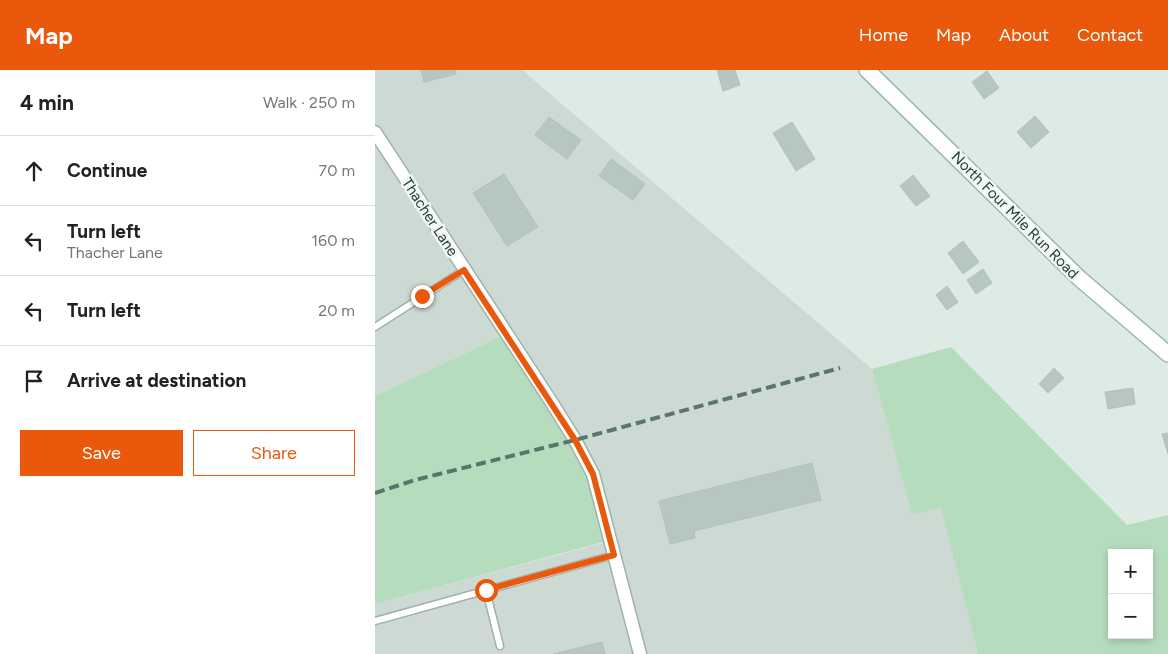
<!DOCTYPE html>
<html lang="en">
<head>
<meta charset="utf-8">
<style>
	:root { --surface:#fff; --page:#f2f2f2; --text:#202124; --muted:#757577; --line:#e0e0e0; --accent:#ea580c }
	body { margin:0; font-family:Figtree,sans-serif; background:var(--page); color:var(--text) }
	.controls { position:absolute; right:15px; bottom:15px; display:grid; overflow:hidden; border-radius:0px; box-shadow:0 2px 8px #0003 }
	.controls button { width:45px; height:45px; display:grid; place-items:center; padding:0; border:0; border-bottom:1px solid var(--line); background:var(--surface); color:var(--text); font:25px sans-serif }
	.stop { position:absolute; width:15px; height:15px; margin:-11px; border:4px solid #ea580c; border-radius:50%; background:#fff }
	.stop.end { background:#ea580c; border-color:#fff; box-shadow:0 1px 5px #0008 }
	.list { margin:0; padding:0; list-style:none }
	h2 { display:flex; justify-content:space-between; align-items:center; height:65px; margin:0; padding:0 20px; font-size:21px }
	h2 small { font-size:16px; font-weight:400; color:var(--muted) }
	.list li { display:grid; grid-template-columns:32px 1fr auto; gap:15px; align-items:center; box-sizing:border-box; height:70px; padding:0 20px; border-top:1px solid var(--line) }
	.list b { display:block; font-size:19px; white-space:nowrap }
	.list p { margin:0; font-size:16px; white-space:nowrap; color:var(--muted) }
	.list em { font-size:16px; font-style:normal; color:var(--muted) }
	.actions { display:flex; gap:10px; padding:15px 20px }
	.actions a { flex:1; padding:11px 0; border:1px solid var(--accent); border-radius:0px; text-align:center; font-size:18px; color:var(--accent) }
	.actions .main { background:var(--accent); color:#fff }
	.icon { flex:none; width:28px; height:28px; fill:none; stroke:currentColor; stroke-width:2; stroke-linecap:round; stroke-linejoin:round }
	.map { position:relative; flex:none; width:793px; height:584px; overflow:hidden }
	header { display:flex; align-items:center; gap:30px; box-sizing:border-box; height:70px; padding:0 25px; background:var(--accent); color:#fff }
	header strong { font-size:24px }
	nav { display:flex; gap:28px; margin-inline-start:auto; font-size:18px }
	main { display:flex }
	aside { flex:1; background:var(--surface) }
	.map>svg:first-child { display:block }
</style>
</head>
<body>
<header>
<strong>Map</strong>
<nav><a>Home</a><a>Map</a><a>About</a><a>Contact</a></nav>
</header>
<main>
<aside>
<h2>4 min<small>Walk · 250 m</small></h2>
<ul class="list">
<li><svg class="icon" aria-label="ahead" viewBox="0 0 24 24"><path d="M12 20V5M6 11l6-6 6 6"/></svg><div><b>Continue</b></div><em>70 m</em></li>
<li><svg class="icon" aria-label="left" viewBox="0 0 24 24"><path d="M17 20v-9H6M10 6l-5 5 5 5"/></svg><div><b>Turn left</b><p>Thacher Lane</p></div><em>160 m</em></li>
<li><svg class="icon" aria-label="left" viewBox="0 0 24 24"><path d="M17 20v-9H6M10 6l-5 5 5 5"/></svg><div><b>Turn left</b></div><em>20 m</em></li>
<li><svg class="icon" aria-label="arrive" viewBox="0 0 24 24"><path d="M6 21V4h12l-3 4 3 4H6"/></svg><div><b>Arrive at destination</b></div></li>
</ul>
<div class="actions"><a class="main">Save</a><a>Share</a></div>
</aside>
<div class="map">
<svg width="793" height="584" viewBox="0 0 793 584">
	<rect width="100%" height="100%" fill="#deeae4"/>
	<path fill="#ccdad3" d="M0,0h147l350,299 40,146 29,-7 37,146h-603v-50l235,-63 -104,-207 -131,62z"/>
	<path fill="#b6dcbe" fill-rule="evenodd" d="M131,264l69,106 35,100 -235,64v-208z
		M576,277l176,178 41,-10v139h-190l-37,-146 -29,7 -40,-146zM737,483h37v82h-37z"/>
	<path fill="#b6c7bf" stroke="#b0c3ba" d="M46,0h34l1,4 -32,8z
		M342,0h18l5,15 -17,6z
		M612,1l12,17 -15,11 -12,-17z
		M660,46l14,16 -18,16 -14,-16z
		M174,47l32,23 -14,19 -32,-24z
		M417,52l23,37 -19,12 -23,-38z
		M236,89l34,25 -12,16 -34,-24z
		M129,104l34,53 -31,19 -34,-53z
		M538,105l17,21 -14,10 -16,-20z
		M588,171l16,21 -16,12 -15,-21z
		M608,199l9,14 -16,11 -9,-14z
		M572,216l11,16 -11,8 -11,-15z
		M679,298l10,10 -16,15 -9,-9z
		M758,318l2,16 -27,5 -3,-17z
		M793,363v21l-6,-20z
		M437,393l9,37 -127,31 1,7 -25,6 -11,-43z
		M227,572l3,12h-52z"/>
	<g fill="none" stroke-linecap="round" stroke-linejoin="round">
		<g stroke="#a1b1ab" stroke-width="9">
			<path id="lane" d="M0,257l89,-57
				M111,520l14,56
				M0,551l239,-66"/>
		</g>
		<g stroke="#a1b1ab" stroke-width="15">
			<path id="street" d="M0,62l177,271 23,37 18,34 47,180"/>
		</g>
		<g stroke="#9db6ab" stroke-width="18">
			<path id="secondary" d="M492,0l212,208 89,76"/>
		</g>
		<use href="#lane" stroke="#fff" stroke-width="6"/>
		<use href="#street" stroke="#fff" stroke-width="12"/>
		<use href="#secondary" stroke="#fff" stroke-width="15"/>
		<path stroke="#59766c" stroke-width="4" stroke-dasharray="10 5" stroke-linecap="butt" d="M0,423l40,-13 160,-40 265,-72"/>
	</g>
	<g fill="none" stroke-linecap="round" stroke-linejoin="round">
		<path stroke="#ea580c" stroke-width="6" d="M47,226l42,-26 111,170 18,34 21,81 -128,35"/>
	</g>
	<g text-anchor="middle" stroke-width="5" stroke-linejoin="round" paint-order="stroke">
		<g font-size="15" fill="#1f3931" stroke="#eef7f2">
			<text transform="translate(640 145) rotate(45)" y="5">North Four Mile Run Road</text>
			<text transform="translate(55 147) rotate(57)" y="5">Thacher Lane</text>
		</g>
	</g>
</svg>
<div class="controls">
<button>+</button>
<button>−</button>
</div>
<div class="stop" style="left:111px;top:520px"></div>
<div class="stop end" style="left:47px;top:226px"></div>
</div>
</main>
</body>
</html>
